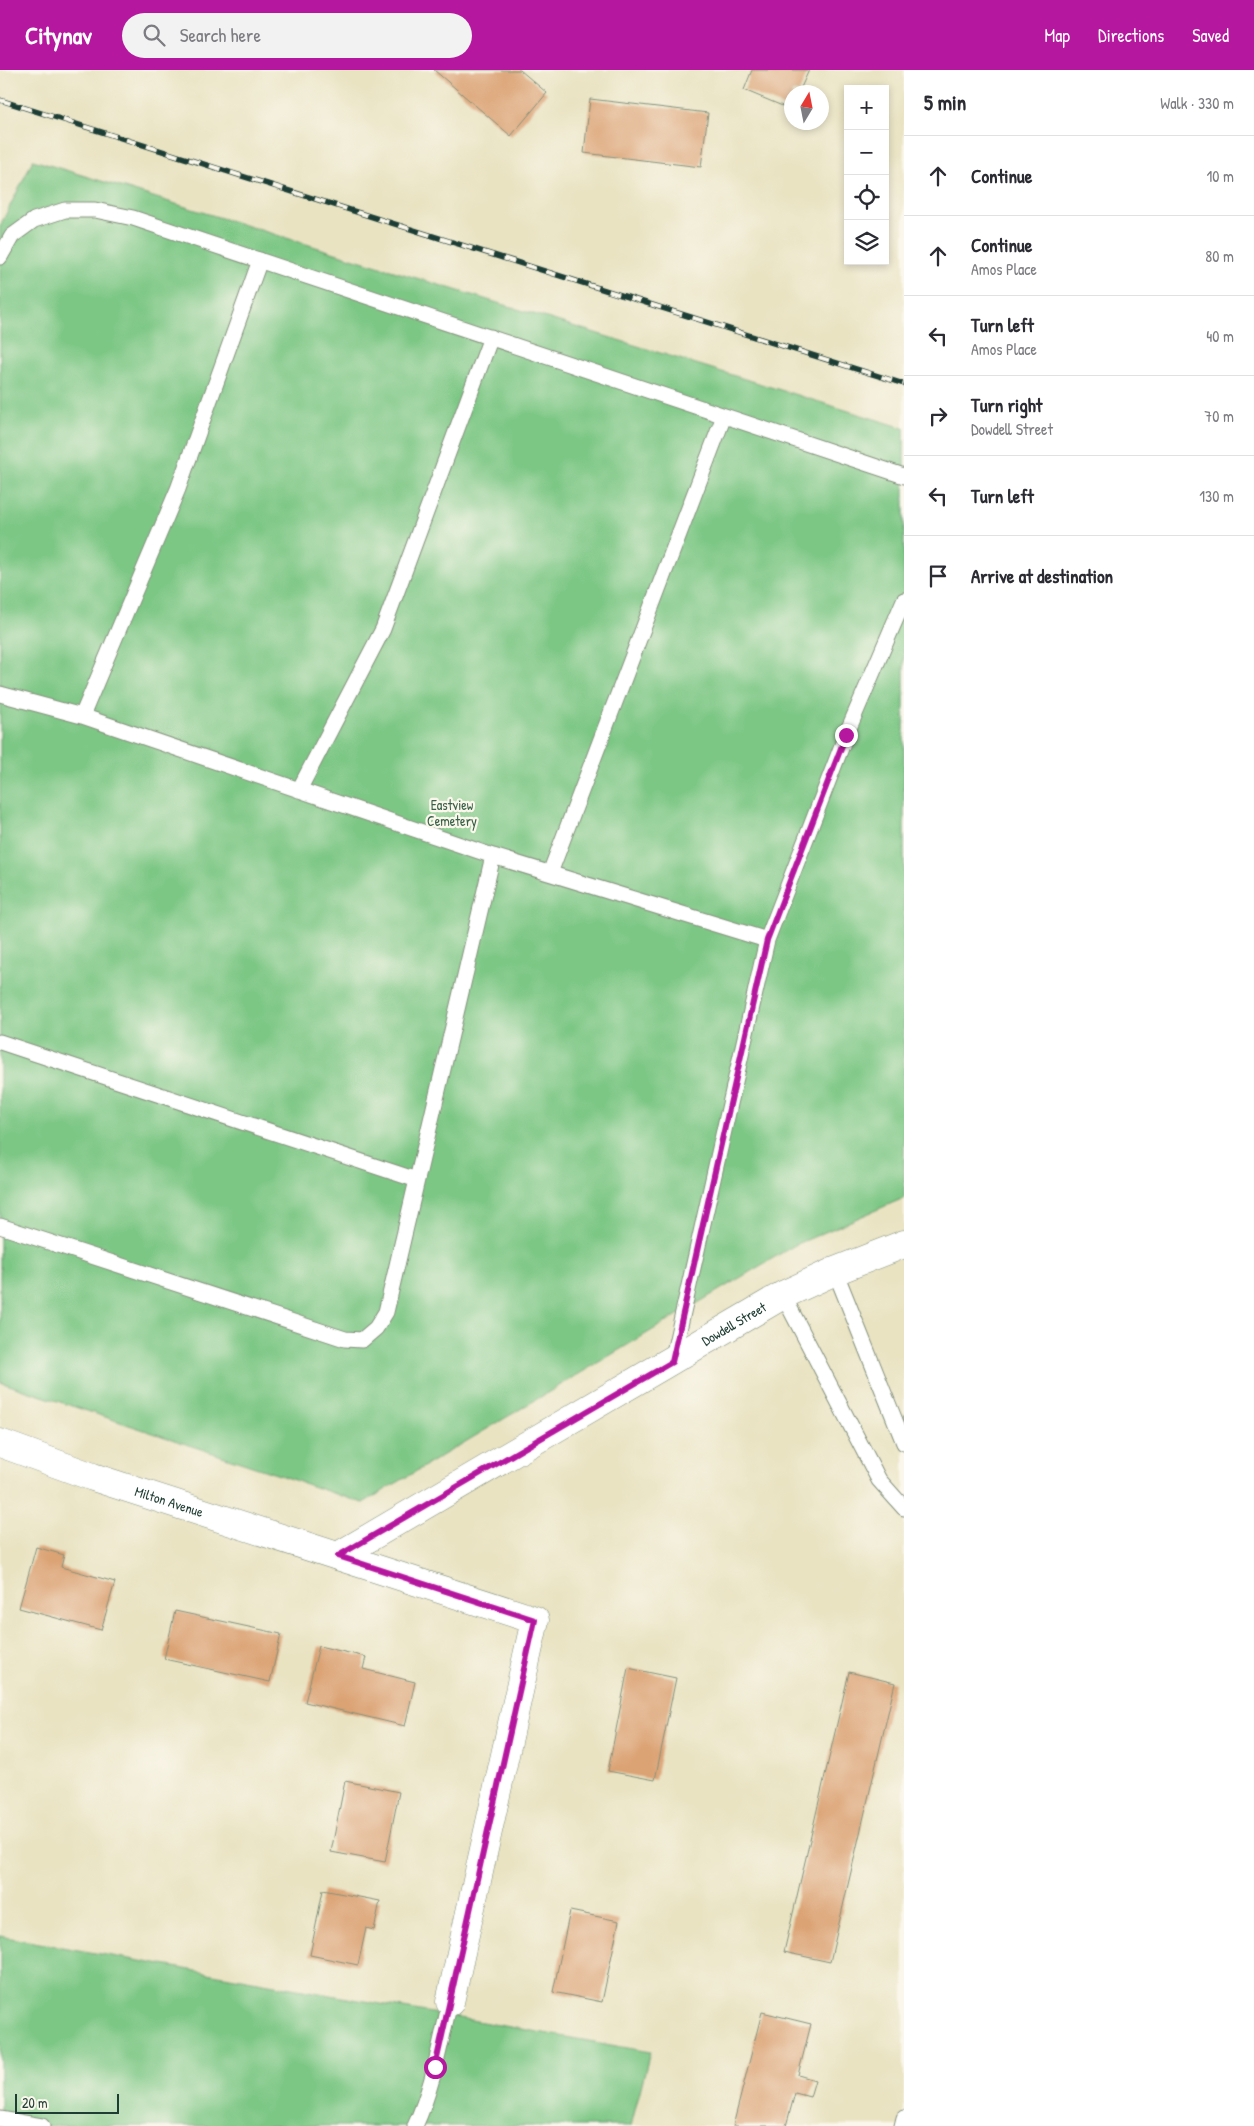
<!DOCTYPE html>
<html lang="en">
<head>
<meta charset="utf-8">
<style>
	:root { --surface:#fff; --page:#f2f2f3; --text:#2b2b33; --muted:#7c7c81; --line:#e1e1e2; --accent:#b5179e }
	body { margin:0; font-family:"Patrick Hand",sans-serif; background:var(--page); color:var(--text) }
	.controls { position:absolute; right:15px; top:15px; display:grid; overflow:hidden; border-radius:0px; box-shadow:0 2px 8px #0003 }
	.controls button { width:45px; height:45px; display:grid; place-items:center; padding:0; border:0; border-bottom:1px solid var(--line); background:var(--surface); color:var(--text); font:25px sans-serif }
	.compass { position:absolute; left:784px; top:15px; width:45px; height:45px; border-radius:50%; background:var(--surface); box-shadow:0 2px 8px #0003; rotate:10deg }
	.scale { position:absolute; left:15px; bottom:12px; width:104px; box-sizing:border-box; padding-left:5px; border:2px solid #1f3d34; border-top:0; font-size:14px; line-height:18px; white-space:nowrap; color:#1f3d34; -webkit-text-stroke:4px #fbf7ec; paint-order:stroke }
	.stop { position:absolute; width:15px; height:15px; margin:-11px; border:4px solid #b5179e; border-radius:50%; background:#fff }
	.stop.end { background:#b5179e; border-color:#fff; box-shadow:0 1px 5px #0008 }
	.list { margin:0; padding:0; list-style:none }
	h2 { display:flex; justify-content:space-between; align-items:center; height:65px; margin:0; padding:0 20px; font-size:21px }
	h2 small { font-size:16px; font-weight:400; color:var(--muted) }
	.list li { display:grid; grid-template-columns:32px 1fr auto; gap:15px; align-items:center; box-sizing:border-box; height:80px; padding:0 20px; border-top:1px solid var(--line) }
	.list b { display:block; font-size:19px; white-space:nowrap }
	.list p { margin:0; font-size:16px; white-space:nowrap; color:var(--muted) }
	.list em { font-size:16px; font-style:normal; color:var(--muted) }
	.icon { flex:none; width:28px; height:28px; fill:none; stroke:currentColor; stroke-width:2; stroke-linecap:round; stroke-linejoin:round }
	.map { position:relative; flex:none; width:904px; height:2056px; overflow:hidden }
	header { display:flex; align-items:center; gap:30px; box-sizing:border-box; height:70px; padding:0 25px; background:var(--accent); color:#fff }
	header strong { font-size:24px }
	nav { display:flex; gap:28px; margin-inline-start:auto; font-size:18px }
	.search { width:350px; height:45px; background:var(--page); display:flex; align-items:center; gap:12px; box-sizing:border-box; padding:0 18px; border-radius:28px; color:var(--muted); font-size:19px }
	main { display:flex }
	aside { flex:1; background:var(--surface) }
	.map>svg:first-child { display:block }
</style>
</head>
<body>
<header>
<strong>Citynav</strong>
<div class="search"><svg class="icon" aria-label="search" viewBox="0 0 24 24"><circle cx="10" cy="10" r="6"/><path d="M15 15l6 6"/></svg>Search here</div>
<nav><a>Map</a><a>Directions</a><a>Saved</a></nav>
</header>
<main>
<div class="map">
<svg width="904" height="2056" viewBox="0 0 904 2056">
	<rect width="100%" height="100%" fill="#fbf7ec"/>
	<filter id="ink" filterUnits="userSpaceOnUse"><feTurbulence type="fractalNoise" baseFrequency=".02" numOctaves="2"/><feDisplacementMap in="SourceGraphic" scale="10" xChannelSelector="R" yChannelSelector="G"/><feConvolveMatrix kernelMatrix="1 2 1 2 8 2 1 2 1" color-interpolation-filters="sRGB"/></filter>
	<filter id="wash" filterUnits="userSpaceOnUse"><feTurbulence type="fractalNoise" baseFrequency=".0096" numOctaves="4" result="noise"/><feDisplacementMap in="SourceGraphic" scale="20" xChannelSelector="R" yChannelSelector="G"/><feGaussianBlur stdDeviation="1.12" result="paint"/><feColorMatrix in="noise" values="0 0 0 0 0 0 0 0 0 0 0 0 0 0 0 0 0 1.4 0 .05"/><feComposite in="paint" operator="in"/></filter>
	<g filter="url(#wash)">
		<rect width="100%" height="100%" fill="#e9e3c2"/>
		<path fill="#7dc785" stroke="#4e825c" d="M33,90l871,268v770l-109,47 -432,258 -363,-121v-1156z
			M0,1866l650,116 -19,74h-631z"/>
		<g id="blocks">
			<path fill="#dba273" d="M434,0h86l27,23 -36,43z
				M752,0h57l-10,22h-7v18l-48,-20z
				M590,29l118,14 -7,54 -117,-14z
				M36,1477l28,8 -3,12 54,15 -14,48 -82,-22z
				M175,1541l106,23 -11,48 -106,-23z
				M319,1576l47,11 -3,12 52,13 -10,44 -100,-24z
				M628,1598l48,10 -21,102 -47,-9z
				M849,1602l46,11 -65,279 -46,-10z
				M345,1711l54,11 -14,70 -54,-10z
				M323,1820l57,11 -6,29 -8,-2 -8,37 -48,-10z
				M570,1841l49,10 -17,81 -49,-10z
				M762,1942l49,12 -13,51 17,5 -5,17 -15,-4 -9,33h-53z"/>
		</g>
	</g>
	<g filter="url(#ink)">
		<use href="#blocks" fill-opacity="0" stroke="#84907b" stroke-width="1"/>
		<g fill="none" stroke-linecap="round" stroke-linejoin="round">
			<g stroke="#84907b" stroke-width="17">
				<path id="service" d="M0,187l12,-21 22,-16 31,-10h30l38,8 771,258
					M0,624l82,22 411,140 274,84
					M82,646l96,-227 82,-229
					M299,720l84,-161 108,-292
					M550,803l174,-457
					M0,972l417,138
					M0,1156l345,113 17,1 14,-12 10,-16 107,-456
					M835,1201l69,172
					M783,1225l96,185 25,28
					M672,1291l95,-421 79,-205 58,-135
					M0,2049l42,7
					M415,2056c18,-39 25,-82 35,-124
					M902,2056l2,-8"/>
			</g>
			<g stroke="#84907b" stroke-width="29">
				<g id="minor">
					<path id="s1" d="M0,1373l93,34 442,143 -85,382"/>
					<path id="s2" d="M338,1486l445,-261 52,-24 69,-27"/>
				</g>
			</g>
			<use href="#service" stroke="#fff" stroke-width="15"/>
			<use href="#minor" stroke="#fff" stroke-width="28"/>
			<g stroke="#1f3d34" stroke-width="5.5">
				<path id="rail" d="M0,30l904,284"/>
			</g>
			<use href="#rail" stroke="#fbf7ec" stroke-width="4" stroke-dasharray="11" stroke-linecap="butt"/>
		</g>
	</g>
	<g fill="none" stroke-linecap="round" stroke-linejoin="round" filter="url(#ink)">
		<path stroke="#b5179e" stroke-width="6" d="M435,1997l100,-447 -197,-64 334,-194 95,-422 79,-205"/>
	</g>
	<g text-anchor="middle" stroke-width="4.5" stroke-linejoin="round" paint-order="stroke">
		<g font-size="14" fill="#366048" stroke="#fbf7ec">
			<text x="452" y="740">Eastview<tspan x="452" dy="16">Cemetery</tspan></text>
		</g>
		<g font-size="14" fill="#1f3d34" stroke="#fbf7ec">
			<text dy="5" stroke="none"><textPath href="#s2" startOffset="459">Dowdell Street</textPath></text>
			<text dy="5" stroke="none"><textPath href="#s1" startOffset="179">Milton Avenue</textPath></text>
		</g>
	</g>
</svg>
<div class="controls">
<button>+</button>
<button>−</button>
<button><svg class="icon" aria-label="locate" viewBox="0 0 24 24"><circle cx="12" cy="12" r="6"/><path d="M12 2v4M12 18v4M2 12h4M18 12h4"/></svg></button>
<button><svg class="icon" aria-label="layers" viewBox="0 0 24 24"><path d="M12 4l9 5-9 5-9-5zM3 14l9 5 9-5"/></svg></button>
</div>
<svg class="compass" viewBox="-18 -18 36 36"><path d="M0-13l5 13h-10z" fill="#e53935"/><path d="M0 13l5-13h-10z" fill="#7c7c81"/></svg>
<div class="scale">20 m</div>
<div class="stop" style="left:435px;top:1997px"></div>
<div class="stop end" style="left:846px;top:665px"></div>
</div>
<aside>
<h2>5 min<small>Walk · 330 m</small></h2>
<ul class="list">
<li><svg class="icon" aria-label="ahead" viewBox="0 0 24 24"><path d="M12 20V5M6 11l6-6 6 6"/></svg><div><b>Continue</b></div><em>10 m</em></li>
<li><svg class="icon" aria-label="ahead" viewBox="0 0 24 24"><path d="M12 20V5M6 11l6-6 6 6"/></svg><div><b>Continue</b><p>Amos Place</p></div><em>80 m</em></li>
<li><svg class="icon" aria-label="left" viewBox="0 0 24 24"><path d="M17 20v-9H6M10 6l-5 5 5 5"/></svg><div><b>Turn left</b><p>Amos Place</p></div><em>40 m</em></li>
<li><svg class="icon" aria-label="right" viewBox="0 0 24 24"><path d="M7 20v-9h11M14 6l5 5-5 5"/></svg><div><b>Turn right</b><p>Dowdell Street</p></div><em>70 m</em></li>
<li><svg class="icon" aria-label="left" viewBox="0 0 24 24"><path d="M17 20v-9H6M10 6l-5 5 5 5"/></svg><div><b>Turn left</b></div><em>130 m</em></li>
<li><svg class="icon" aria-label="arrive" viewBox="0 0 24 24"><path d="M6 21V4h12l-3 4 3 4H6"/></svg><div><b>Arrive at destination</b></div></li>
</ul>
</aside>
</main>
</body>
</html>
